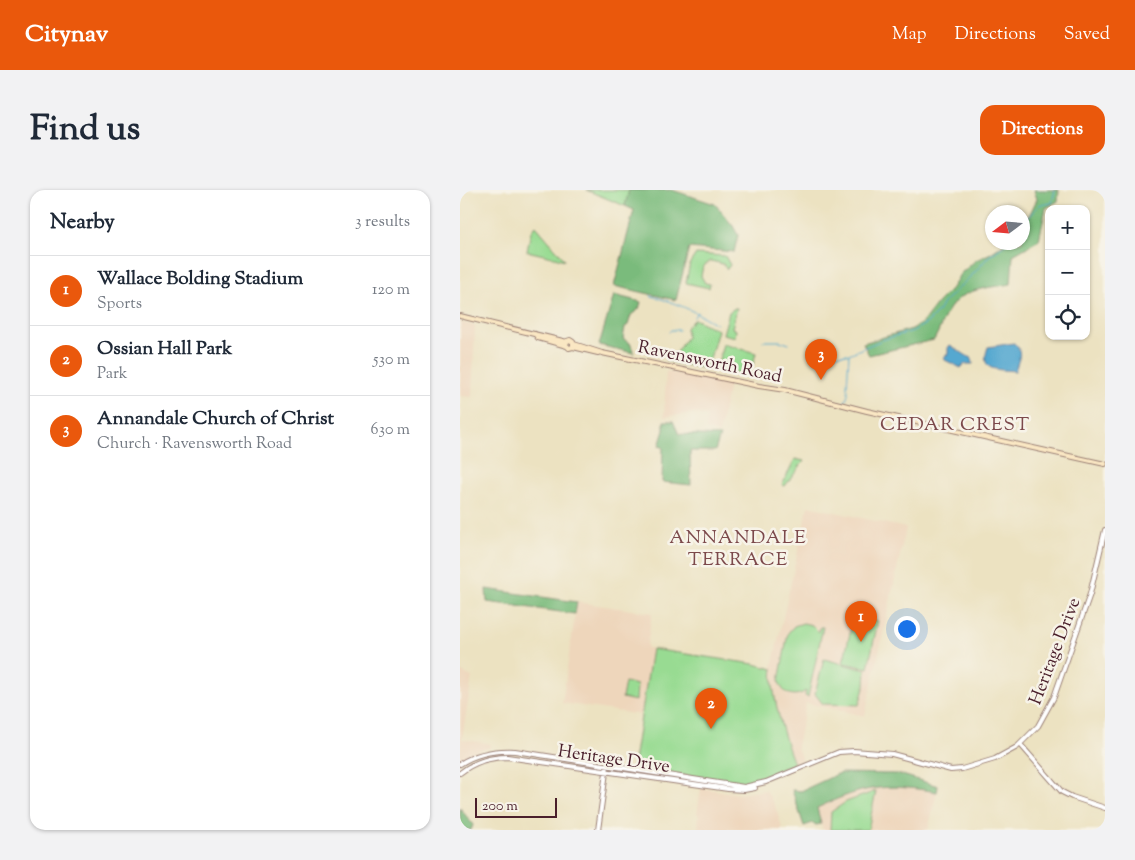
<!DOCTYPE html>
<html lang="en">
<head>
<meta charset="utf-8">
<style>
	:root { --surface:#fff; --page:#f2f2f3; --text:#1f2937; --muted:#747a83; --line:#e0e1e3; --accent:#ea580c }
	body { margin:0; font-family:"Sorts Mill Goudy",serif; background:var(--page); color:var(--text) }
	.controls { position:absolute; right:15px; top:15px; display:grid; overflow:hidden; border-radius:10px; box-shadow:0 1px 4px #0004 }
	.controls button { width:45px; height:45px; display:grid; place-items:center; padding:0; border:0; border-bottom:1px solid var(--line); background:var(--surface); color:var(--text); font:25px sans-serif }
	.compass { position:absolute; left:525px; top:15px; width:45px; height:45px; border-radius:50%; background:var(--surface); box-shadow:0 1px 4px #0004; rotate:254deg }
	.scale { position:absolute; left:15px; bottom:12px; width:82px; box-sizing:border-box; padding-left:5px; border:2px solid #4a1f2b; border-top:0; font-size:14px; line-height:18px; white-space:nowrap; color:#4a1f2b; -webkit-text-stroke:4px #f7f3e8; paint-order:stroke }
	.you { position:absolute; left:446px; top:438px; width:18px; height:18px; margin:-12px; border:4px solid #fff; border-radius:50%; background:#1a73e8; box-shadow:0 0 0 8px #1a73e833 }
	.badge { display:grid; place-items:center; width:32px; height:32px; border-radius:50%; background:var(--accent); color:#fff; font-size:16px; font-weight:700 }
	.pin { position:absolute; translate:-50% -41px; filter:drop-shadow(0 1px 2px #0008) }
	.pin::after { content:''; position:absolute; top:26px; width:18px; height:15px; background:inherit; clip-path:polygon(0 0,100% 0,50% 100%) }
	.list { margin:0; padding:0; list-style:none }
	h2 { display:flex; justify-content:space-between; align-items:center; height:65px; margin:0; padding:0 20px; font-size:21px }
	h2 small { font-size:16px; font-weight:400; color:var(--muted) }
	.list li { display:grid; grid-template-columns:32px 1fr auto; gap:15px; align-items:center; box-sizing:border-box; height:70px; padding:0 20px; border-top:1px solid var(--line) }
	.list b { display:block; font-size:19px; white-space:nowrap }
	.list p { margin:0; font-size:16px; white-space:nowrap; color:var(--muted) }
	.list em { font-size:16px; font-style:normal; color:var(--muted) }
	.icon { flex:none; width:28px; height:28px; fill:none; stroke:currentColor; stroke-width:2; stroke-linecap:round; stroke-linejoin:round }
	.map { position:relative; flex:none; width:645px; height:640px; overflow:hidden; border-radius:15px }
	header { display:flex; align-items:center; gap:30px; box-sizing:border-box; height:70px; padding:0 25px; background:var(--accent); color:#fff }
	header strong { font-size:24px }
	nav { display:flex; gap:28px; margin-inline-start:auto; font-size:18px }
	.intro { display:flex; align-items:center; justify-content:space-between; box-sizing:border-box; height:120px; padding:0 30px }
	h1 { margin:0; font-size:35px }
	.button { padding:12px 22px; border-radius:15px; background:var(--accent); color:#fff; font-size:18px; font-weight:700 }
	main { display:flex; gap:30px; padding:0 30px }
	aside { flex:1; background:var(--surface); border-radius:15px; box-shadow:0 1px 4px #0004 }
	.map>svg:first-child { display:block }
</style>
</head>
<body>
<header>
<strong>Citynav</strong>
<nav><a>Map</a><a>Directions</a><a>Saved</a></nav>
</header>
<div class="intro"><h1>Find us</h1><a class="button">Directions</a></div>
<main>
<aside>
<h2>Nearby<small>3 results</small></h2>
<ul class="list">
<li><span class="badge">1</span><div><b>Wallace Bolding Stadium</b><p>Sports</p></div><em>120 m</em></li>
<li><span class="badge">2</span><div><b>Ossian Hall Park</b><p>Park</p></div><em>530 m</em></li>
<li><span class="badge">3</span><div><b>Annandale Church of Christ</b><p>Church · Ravensworth Road</p></div><em>630 m</em></li>
</ul>
</aside>
<div class="map">
<svg width="645" height="640" viewBox="0 0 645 640">
	<rect width="100%" height="100%" fill="#f7f3e8"/>
	<filter id="ink" filterUnits="userSpaceOnUse"><feTurbulence type="fractalNoise" baseFrequency=".02" numOctaves="2"/><feDisplacementMap in="SourceGraphic" scale="10" xChannelSelector="R" yChannelSelector="G"/><feConvolveMatrix kernelMatrix="1 2 1 2 8 2 1 2 1" color-interpolation-filters="sRGB"/></filter>
	<filter id="wash" filterUnits="userSpaceOnUse"><feTurbulence type="fractalNoise" baseFrequency=".0096" numOctaves="4" result="noise"/><feDisplacementMap in="SourceGraphic" scale="20" xChannelSelector="R" yChannelSelector="G"/><feGaussianBlur stdDeviation="1.12" result="paint"/><feColorMatrix in="noise" values="0 0 0 0 0 0 0 0 0 0 0 0 0 0 0 0 0 1.4 0 .05"/><feComposite in="paint" operator="in"/></filter>
	<g filter="url(#wash)">
		<rect width="100%" height="100%" fill="#ece2c1"/>
		<path fill="#eed6bb" d="M0,132l15,4 -3,71 -12,-1z
			M206,181l63,13 -10,49 -13,-3 1,-14 -13,-3 -30,4z
			M348,316l98,22 -41,188 -59,-13 -9,44 5,13 -11,4 -25,-70z
			M117,412l75,11 -5,34 5,2 -10,66 -80,-12z
			M0,481l12,6 -10,62 29,5 -2,4 -13,3 -16,9z
			M435,596l42,6 -9,38h-105l-7,-22 24,-11 28,-9z
			M241,598l38,6 27,-4 9,16 8,24h-85l1,-15 -2,-1z"/>
		<path fill="#98db92" stroke="#717d5e" d="M126,0h57l-17,12 -1,4z
			M76,36l29,34 -38,-9 4,-20z
			M236,64l29,2 5,9 -3,4 -4,-5 -12,-3 -8,5 -2,10 4,7 5,1 -1,4 -23,-5 4,-20z
			M275,118h2l-5,20 4,2 -1,7 -12,-3 6,-22z
			M234,129l24,11 -11,39 -41,-8 1,-4 7,-2 13,-18 -1,-9z
			M263,154l33,9 -6,23 -33,-9z
			M335,269l9,2 -19,25 -3,-1z
			M394,426l24,5 -10,47 -25,-5z
			M343,433l9,2 7,7 1,-5h3l-15,70 -3,-1 1,-5c-12,8 -24,3 -27,-10l9,-48 6,-7z
			M192,459l102,15 19,5c-4,17 13,77 21,94l-44,20h-21l-96,-16z
			M364,469l42,11 -1,15 -6,20 -36,-1 -8,-10z
			M165,492l12,3 -1,16 -14,-3z
			M416,601l-8,39h-38l1,-18 15,-10z"/>
		<path fill="#7abb7c" stroke="#626d54" d="M169,0h43l43,14 18,22 5,9 -4,17 -45,-4 -13,52 -62,-14 20,-76 -9,-4z
			M574,0h25l-1,11 -12,7 -7,32 -26,15 -2,29c-22,4 -48,4 -61,24 -7,9 -10,22 -16,32l-65,15 -6,-12 49,-14 10,-6 16,-21 14,-14 8,-14 16,-14 15,-7 14,-10 17,-1 1,-17 4,-5 10,-21z
			M154,105l27,7 -2,7 -8,6 -3,10 -3,2 -2,12 7,4 4,10 -35,-8z
			M204,231h9l6,13 41,2 -5,15h-25l1,34 -29,-3 1,-35 -4,-1 5,-16z
			M26,399l91,13 -2,12 -88,-12z
			M380,583l59,1 39,12 -1,6c-51,-9 -74,-6 -120,16l4,16 -5,1 -3,-2 -9,3 -12,-36 9,1z
			M0,618l13,17 -2,5h-11z"/>
		<path fill="#54a8d0" stroke="#4f647e" d="M554,153c10,9 4,17 1,28 -19,-2 -36,1 -27,-24z
			M490,155l17,11 5,2 1,6h-8l-4,4 -16,-8 -1,-3 4,-3v-6z"/>
		<g fill="none" stroke-linecap="round" stroke-linejoin="round">
			<path stroke="#54a8d0" stroke-width="1" d="M562,30l6,-3 11,-12 13,-2 3,-13
				M191,106c23,6 44,15 65,28
				M234,127l3,-5
				M209,142l2,-2h8
				M303,151h17l9,3
				M362,162l12,3 14,-1
				M384,213c4,-6 5,-9 3,-16l2,-33 33,-14 31,-9 14,-8 11,-11 5,-9 32,-31 13,-15 21,-15"/>
		</g>
	</g>
	<g filter="url(#ink)">
		<g fill="none" stroke-linecap="round" stroke-linejoin="round">
			<g stroke="#9b8076" stroke-width="6">
				<path id="tertiary" d="M560,554l42,48 10,5 33,11
					M0,574c17,-11 35,-14 55,-13l229,36 22,-5 73,-30 15,-1 38,3 59,16 11,-1 33,-10 22,-12 21,-21 16,-29 36,-103 15,-64
					M0,583c14,-11 30,-16 47,-16l221,32 16,1 11,-2
					M138,640l9,-65"/>
			</g>
			<g stroke="#9b8076" stroke-width="6">
				<path id="secondary" d="M0,126l107,26
					M75,144l3,4 29,8
					M114,154l28,9 157,33 26,4 82,21 238,53
					M113,157v-5l-3,-2 -3,1 -1,4 3,3 4,-1 25,6"/>
			</g>
			<use href="#tertiary" stroke="#fff" stroke-width="4"/>
			<use href="#secondary" stroke="#fae7c3" stroke-width="4"/>
		</g>
	</g>
	<g text-anchor="middle" stroke-width="5" stroke-linejoin="round" paint-order="stroke">
		<g font-size="18" fill="#4a1f2b" stroke="#f7f3e8">
			<text transform="translate(250 171) rotate(12)" y="6">Ravensworth Road</text>
			<text transform="translate(594 461) rotate(-69)" y="6">Heritage Drive</text>
			<text transform="translate(154 568) rotate(8)" y="6">Heritage Drive</text>
		</g>
		<g font-size="19" letter-spacing="1" fill="#7c494b" stroke="#f7f3e8">
			<text x="495" y="240">CEDAR CREST</text>
			<text x="278" y="353">ANNANDALE<tspan x="278" dy="22">TERRACE</tspan></text>
		</g>
	</g>
</svg>
<div class="controls">
<button>+</button>
<button>−</button>
<button><svg class="icon" aria-label="locate" viewBox="0 0 24 24"><circle cx="12" cy="12" r="6"/><path d="M12 2v4M12 18v4M2 12h4M18 12h4"/></svg></button>
</div>
<svg class="compass" viewBox="-18 -18 36 36"><path d="M0-13l5 13h-10z" fill="#e53935"/><path d="M0 13l5-13h-10z" fill="#747a83"/></svg>
<div class="scale">200 m</div>
<div class="you"></div>
<div class="pin badge" style="left:401px;top:452px">1</div>
<div class="pin badge" style="left:251px;top:539px">2</div>
<div class="pin badge" style="left:361px;top:190px">3</div>
</div>
</main>
</body>
</html>
